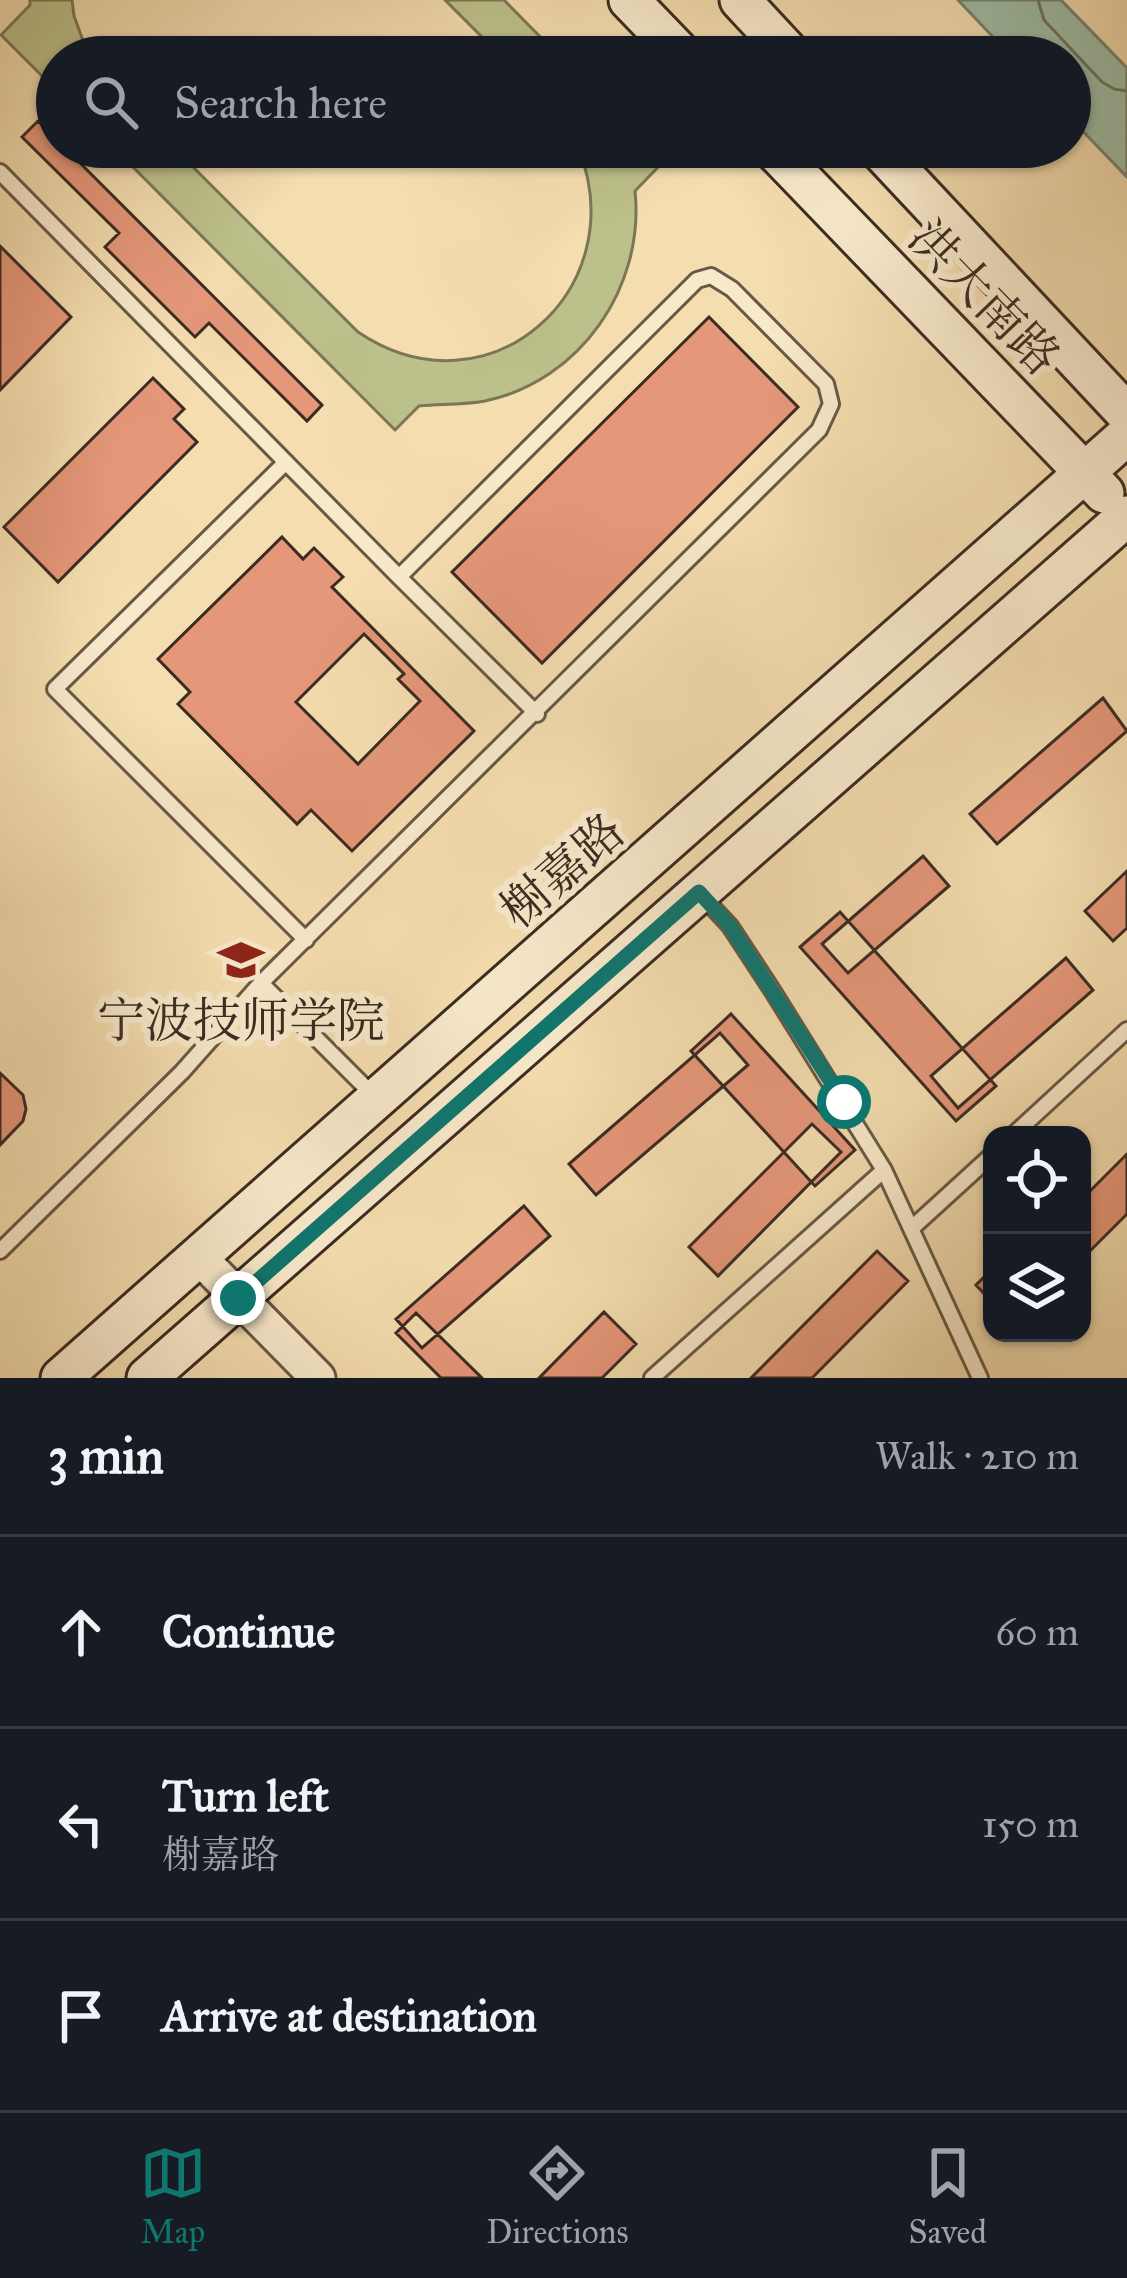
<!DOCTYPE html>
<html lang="en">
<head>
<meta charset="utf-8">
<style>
	:root { --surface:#171b24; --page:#242831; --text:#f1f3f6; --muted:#9ea1a6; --line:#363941; --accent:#0f766e }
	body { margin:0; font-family:"IM FELL Great Primer","Noto Serif SC",serif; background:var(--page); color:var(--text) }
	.controls { position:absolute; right:36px; bottom:36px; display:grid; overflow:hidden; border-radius:24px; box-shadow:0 3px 9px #0004 }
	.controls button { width:108px; height:108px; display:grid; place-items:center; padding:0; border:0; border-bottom:3px solid var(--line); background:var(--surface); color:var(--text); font:60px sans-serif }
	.stop { position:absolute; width:36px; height:36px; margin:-27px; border:9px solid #0f766e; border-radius:50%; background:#fff }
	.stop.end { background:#0f766e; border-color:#fff; box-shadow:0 3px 12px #0008 }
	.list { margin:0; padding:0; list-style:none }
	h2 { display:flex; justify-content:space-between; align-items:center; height:156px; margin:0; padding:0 48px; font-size:51px }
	h2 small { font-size:39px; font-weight:400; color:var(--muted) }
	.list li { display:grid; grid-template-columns:78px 1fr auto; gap:36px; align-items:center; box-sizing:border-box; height:192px; padding:0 48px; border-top:3px solid var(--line) }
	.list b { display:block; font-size:45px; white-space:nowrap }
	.list p { margin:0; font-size:39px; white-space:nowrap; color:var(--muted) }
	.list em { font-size:39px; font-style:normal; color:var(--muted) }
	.icon { flex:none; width:66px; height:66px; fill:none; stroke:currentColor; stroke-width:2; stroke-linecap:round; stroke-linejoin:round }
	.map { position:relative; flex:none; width:1127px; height:1378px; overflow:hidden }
	.search { position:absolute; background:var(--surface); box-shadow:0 3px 9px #0004; left:36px; right:36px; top:36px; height:132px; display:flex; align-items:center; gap:30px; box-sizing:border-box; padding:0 42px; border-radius:66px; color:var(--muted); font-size:45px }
	.sheet { height:732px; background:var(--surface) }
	nav { display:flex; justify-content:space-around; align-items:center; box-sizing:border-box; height:168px; border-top:3px solid var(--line); background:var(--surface); font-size:33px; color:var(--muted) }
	nav a { display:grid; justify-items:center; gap:6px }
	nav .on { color:var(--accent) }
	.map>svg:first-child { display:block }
</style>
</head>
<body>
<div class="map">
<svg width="1127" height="1378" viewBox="0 0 1127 1378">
	<rect width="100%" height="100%" fill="#f4ddaf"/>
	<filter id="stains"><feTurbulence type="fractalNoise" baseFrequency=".00167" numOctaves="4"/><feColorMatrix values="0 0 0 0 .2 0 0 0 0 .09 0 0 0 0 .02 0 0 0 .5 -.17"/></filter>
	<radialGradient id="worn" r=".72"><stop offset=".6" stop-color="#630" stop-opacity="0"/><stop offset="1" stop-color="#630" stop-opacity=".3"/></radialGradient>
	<path fill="#bcc08a" stroke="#7c7656" stroke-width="3" d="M30,0h42l2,16 15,41h-32v34l-56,-56 29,-30z
		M445,0h59l56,57h-58z
		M113,147h60l185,185c130,88 278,-42 220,-185h72l14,14 -29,30c10,95 -54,190 -150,210 -22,4 -45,3 -66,5l-24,24z"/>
	<path fill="#9dbda6" stroke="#768371" stroke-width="3" d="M958,0h103l66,68v109l-57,-59v-61h-58z"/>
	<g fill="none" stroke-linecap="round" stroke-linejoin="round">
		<path stroke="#6c7464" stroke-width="3" d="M1038,0l6,20 58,62 12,7 13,2"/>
	</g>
	<path fill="#e5977a" stroke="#3b2b22" stroke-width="3" fill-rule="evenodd" d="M38,121l19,19v7h7l258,258 -15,16 -98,-98 -14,14 -90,-90 14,-14 -97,-96z
		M0,246l71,71 -71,73z
		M709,317l89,90 -256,256 -90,-91z
		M153,378l31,31 -10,10 23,23 -139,140 -54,-55z
		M282,537l21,22 11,-11 29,29 -11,10 142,144 -122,120 -41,-41 -14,14 -119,-120 12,-12 -32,-33zM364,634l40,40 -6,5 22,22 -62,63 -62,-62z
		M1103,698l24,33 -130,113 -27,-30z
		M923,856l26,30 -101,87 -26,-29z
		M1127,871v57l-14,13 -28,-30z
		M840,912l156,174 -40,35 -156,-174z
		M1066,958l27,32 -135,118 -27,-32z
		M731,1014l124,136 -40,36 -124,-135z
		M720,1033l28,32 -152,130 -27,-31z
		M0,1073l23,22 3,14 -3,12 -23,24z
		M812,1124l29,28 -123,124 -29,-29z
		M1127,1154v60l-45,45v-60z
		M524,1206l26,30 -128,112 -26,-29z
		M877,1251l31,30 -96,97h-61z
		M992,1269v33l-16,-17z
		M604,1312l32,32 -34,34h-63z
		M416,1313l66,65h-41l-45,-45z"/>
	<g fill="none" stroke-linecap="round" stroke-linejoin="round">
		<g stroke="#695845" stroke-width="20">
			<path id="service" d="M0,172l399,405 298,-297 14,-4 21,13 94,95 5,20 -12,26 -558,553 -79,89 -182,179
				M286,462l-231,227 251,251
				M399,577l138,137
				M702,896l28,30 42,64 112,180 96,208
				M261,983l114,114
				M1013,1135l114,-105
				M912,1228l80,-73
				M652,1378l232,-208"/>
		</g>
		<g stroke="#695845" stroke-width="39">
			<path id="tertiary" d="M200,1258l118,120"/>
		</g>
		<g stroke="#3b2b22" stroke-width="45">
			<path id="secondary" d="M629,0l55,57
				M740,0l53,57
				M771,147l333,346
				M877,147l250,267
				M61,1378l1066,-943
				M147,1378l980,-862"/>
		</g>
		<use href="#service" stroke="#f8e9cb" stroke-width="14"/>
		<use href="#tertiary" stroke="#f8e9cb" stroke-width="33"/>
		<use href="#secondary" stroke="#f8e9cb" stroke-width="39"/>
	</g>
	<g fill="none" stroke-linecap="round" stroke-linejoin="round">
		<path stroke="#0f766e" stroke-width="15" d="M238,1298l461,-406 31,34 114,176"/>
	</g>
	<defs>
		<g id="university-bare" transform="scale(3.6)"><path d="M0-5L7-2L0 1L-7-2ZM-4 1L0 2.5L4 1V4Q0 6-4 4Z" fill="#8f2418" stroke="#f8e9cb" stroke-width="2.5" paint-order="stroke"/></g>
	</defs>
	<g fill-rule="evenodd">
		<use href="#university-bare" x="241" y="960"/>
	</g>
	<g text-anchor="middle" stroke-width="12" stroke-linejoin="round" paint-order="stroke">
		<g font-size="48" fill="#3b2b22" stroke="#f8e9cb">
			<text transform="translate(985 297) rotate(46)" y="17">洪大南路</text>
			<text transform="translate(562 870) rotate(-41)" y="17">榭嘉路</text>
		</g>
		<g font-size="48" fill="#3b2b22" stroke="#f8e9cb">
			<text x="241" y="1037">宁波技师学院</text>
		</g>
	</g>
	<rect width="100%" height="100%" filter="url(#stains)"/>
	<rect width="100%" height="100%" fill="url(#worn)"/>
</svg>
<div class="controls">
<button><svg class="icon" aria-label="locate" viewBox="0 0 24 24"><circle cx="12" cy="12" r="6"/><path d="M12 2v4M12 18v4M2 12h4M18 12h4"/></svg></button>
<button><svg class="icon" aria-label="layers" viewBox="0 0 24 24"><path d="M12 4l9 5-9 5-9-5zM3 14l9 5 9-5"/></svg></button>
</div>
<div class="stop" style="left:844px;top:1102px"></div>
<div class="stop end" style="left:238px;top:1298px"></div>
<div class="search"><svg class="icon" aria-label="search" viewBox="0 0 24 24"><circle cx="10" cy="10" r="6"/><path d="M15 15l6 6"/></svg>Search here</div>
</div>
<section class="sheet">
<h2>3 min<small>Walk · 210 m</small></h2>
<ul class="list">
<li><svg class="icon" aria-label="ahead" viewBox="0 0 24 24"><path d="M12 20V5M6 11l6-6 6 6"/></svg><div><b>Continue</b></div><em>60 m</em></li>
<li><svg class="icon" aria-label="left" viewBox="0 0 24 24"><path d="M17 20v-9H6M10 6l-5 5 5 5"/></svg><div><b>Turn left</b><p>榭嘉路</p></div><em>150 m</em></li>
<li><svg class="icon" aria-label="arrive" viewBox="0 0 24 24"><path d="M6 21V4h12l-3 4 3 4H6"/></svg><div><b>Arrive at destination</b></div></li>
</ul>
</section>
<nav>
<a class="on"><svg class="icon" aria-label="map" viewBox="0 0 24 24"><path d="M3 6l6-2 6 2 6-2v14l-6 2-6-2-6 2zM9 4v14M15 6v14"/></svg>Map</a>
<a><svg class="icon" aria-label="directions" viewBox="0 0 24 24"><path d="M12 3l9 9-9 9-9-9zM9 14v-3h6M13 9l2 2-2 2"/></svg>Directions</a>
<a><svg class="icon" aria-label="saved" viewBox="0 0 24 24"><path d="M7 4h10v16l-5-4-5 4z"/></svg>Saved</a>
</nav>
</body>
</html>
